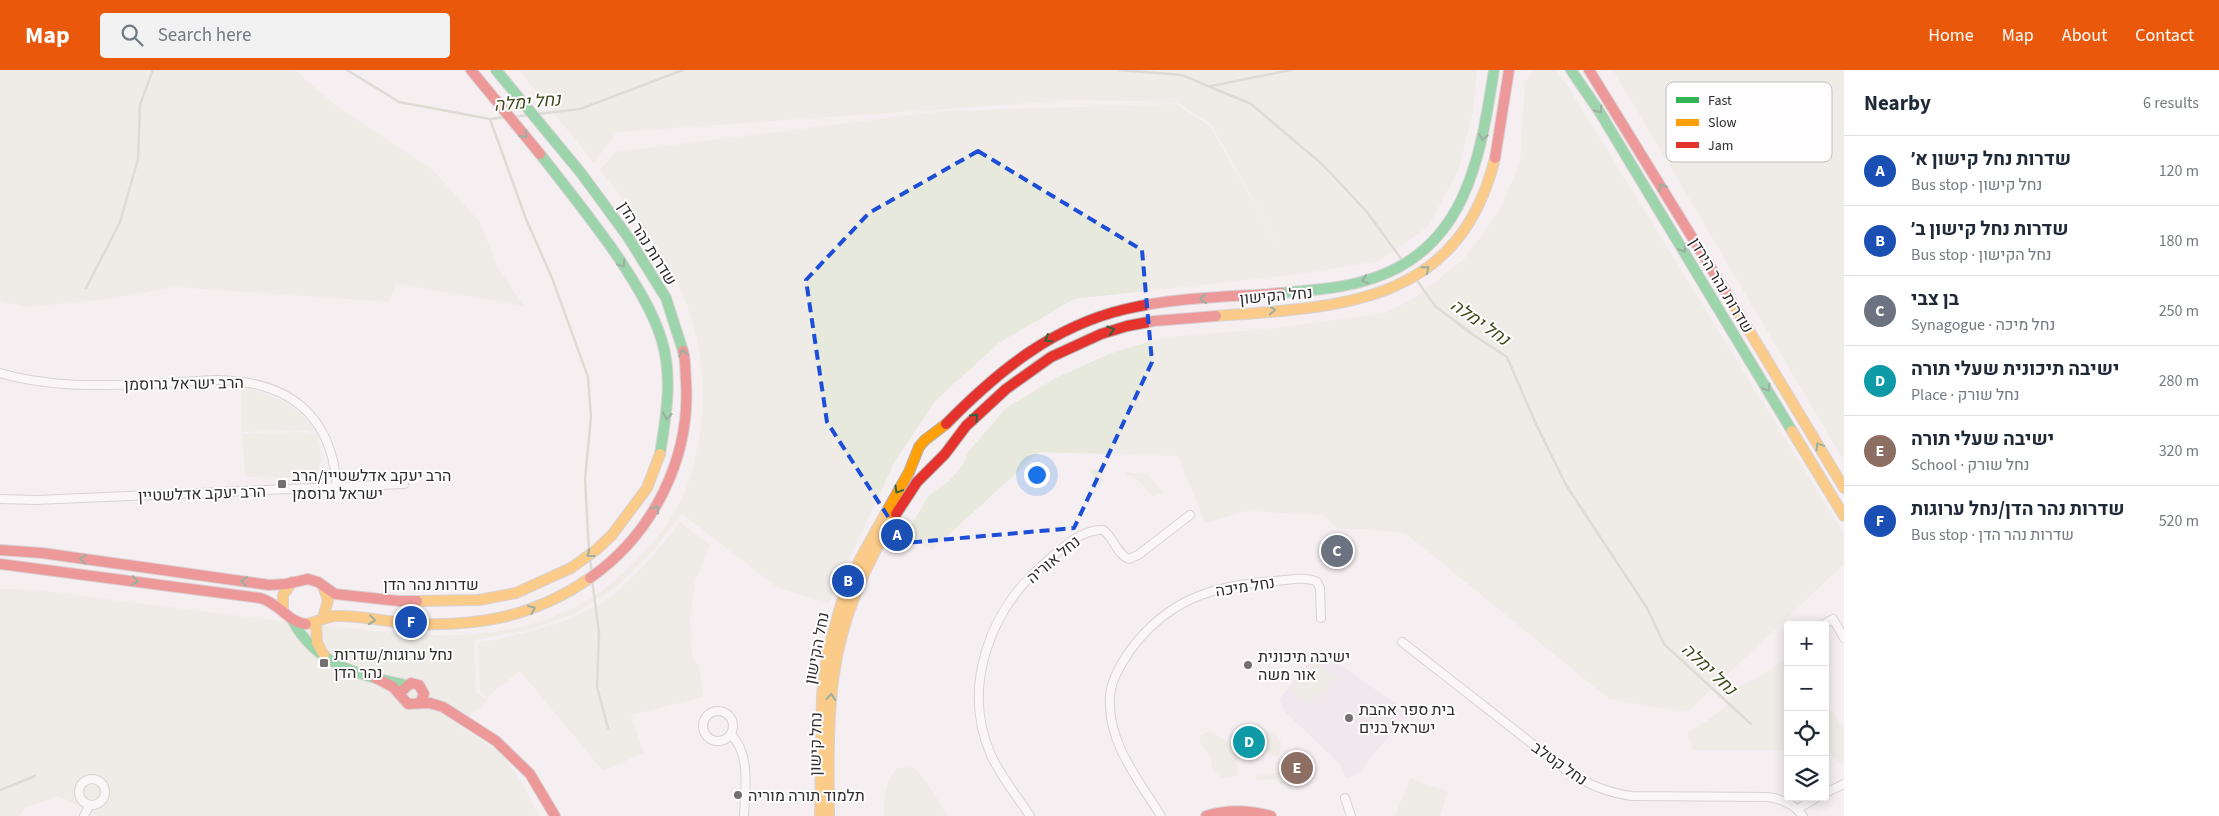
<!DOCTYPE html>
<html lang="en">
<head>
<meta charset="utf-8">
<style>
	:root { --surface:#fff; --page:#f2f2f3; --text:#1f2937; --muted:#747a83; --line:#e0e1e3; --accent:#ea580c }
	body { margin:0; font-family:"Source Sans 3",Heebo,sans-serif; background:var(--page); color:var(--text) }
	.controls { position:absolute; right:15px; bottom:15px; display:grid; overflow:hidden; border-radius:5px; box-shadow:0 2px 12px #0003 }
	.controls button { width:45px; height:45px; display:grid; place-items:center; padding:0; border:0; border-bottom:1px solid var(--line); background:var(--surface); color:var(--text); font:25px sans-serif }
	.you { position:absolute; left:1036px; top:404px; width:18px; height:18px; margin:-12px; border:4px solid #fff; border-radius:50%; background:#1a73e8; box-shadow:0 0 0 8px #1a73e833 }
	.badge { display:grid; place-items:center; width:32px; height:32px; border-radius:50%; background:var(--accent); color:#fff; font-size:16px; font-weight:700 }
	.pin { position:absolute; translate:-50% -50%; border:2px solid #fff; box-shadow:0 1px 5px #0006 }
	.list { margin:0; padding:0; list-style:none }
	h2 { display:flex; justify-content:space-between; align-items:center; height:65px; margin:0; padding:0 20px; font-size:21px }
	h2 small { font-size:16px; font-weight:400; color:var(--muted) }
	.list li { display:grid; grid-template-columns:32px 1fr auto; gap:15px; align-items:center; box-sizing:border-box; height:70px; padding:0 20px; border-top:1px solid var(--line) }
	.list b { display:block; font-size:19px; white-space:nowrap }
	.list p { margin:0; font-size:16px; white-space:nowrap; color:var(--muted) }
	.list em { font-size:16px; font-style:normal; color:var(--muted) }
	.icon { flex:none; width:28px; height:28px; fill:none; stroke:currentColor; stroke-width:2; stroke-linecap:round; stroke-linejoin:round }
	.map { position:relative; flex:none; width:1844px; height:746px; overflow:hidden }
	header { display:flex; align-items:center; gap:30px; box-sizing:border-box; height:70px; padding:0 25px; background:var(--accent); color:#fff }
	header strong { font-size:24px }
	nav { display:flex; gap:28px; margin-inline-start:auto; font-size:18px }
	.search { width:350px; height:45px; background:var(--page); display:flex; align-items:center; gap:12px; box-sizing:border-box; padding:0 18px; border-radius:5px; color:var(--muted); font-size:19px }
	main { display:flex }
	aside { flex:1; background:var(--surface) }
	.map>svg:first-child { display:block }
</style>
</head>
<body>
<header>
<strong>Map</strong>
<div class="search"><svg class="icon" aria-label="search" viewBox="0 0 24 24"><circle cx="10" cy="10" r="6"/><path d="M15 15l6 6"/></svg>Search here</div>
<nav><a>Home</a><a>Map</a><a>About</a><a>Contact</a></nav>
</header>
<main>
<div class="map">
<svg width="1844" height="746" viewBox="0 0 1844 746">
	<rect width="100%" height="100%" fill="#f5eff2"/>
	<path fill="#ece0e6" d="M1320,580l90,64 -36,39 -12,18 -16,8 -7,-16 -53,-50 -7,-14z"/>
	<path fill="#e6e9dc" d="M0,0h295l38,33 99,66 48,53 17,44 27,40 -128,-22 -7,18 -215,-15 -64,12 -84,8 -26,-6z
		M519,0h958l-4,42 -15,59 -30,56 -49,34 -86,14 -219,24 -74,43 -64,58 -41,61 -66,142 -51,-15 -96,-74 -32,40 -34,33 -44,28 -44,15 -54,10 2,52 12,8 -29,26 41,26 23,32 16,32h-442l-39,-20 -33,12 -6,8h-19v-227c40,-1 81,7 121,12 73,9 145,19 219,26 81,9 149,18 227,-16 25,-10 48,-30 67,-48 29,-28 53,-64 61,-103 15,-64 9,-127 -22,-186 -8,-15 -19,-28 -28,-42 -14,-21 -28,-42 -45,-62l15,-18 328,-41 233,-7 33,21 73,127 -71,-128 -35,-22 -102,-2 -457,32 -23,31z
		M1534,0h22l14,20 274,444v30l-155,147 -31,-3 -49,-9 -204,-166 -43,-4h-24l-15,-14 -75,-4 -43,12 -27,-67 -139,-4 -107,98 -28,-13 25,-42 21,-15 12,-14 7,-15 37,-43 48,-29 55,-25 55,-17 104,-8 116,-16 30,-15 49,-38 37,-50 20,-49 5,-79z
		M1612,0h232v391l-228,-386z
		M241,317c31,6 58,17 75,45l-13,-2 -61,2z
		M303,362l14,2c3,11 8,27 0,37 -8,10 -58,6 -72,6l-3,-43z
		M1102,399v8l2,3 -6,7 -7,-17z
		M1126,402l22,3 15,17 -10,5 -14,-16 -13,-7z
		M680,452l30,23 -15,37 -5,37 2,38 7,8 5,32 -73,18 13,38 -41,18 -83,-100 -33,26 -7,-6 -2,-48c49,-10 100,-20 140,-52 24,-20 43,-46 62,-69z
		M1788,588v92h-95l-6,-17 21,-13 18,-14 6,-10 9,-10 19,-10z
		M1316,592l19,16 -25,29 -19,-17z
		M1825,630l14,22 5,3v40l-19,-13z
		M1210,661l26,15 2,30 -16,2 -9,-8c-2,-5 -2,-12 -4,-16 -5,-8 -10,-9 -9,-19z
		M1274,661c8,10 10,14 4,26l-6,-1 -14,-14 1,-7z
		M911,696c15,10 27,35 37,50h-64c0,-19 0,-34 13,-48z
		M1281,697l10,12 2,9 -12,-3 -6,-6 -19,1 -1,-5 23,-2z
		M1410,708l38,13 -8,25h-45z"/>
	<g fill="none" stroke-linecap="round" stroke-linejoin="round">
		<path stroke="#bdc4af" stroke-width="2.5" d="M347,0l52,32 91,17 16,-2
			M1119,0l63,5 69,29 71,60 45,48 35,48
			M1211,16l80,-16
			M537,44l43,-5 103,-39
			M512,47l17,-2
			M490,49l36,100 26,59 36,99 3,40 -6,62 4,72
			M1416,209l19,27 37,28 35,23 29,67 30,61 81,123 17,36 87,80
			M86,218l34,-66 18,-63 2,-54 13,-35
			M590,489l2,15
			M592,509l7,54 -2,54 11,41
			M0,720l35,-14"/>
		<g stroke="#b5b1b3" stroke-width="10">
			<path id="street" d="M0,303c69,20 146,10 217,7 71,1 115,34 120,108
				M0,429l36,1 368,-16
				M1822,555l11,-6 11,19
				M1402,572l165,129c20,13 40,22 65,25l136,1c15,2 26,7 35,19
				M703 656a15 15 0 1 1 30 0a15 15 0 1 1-30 0Z
				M731,665c20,18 14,56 13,81
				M79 722a13 13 0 1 1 26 0a13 13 0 1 1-26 0Z
				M1825,723l19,-9
				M1345,728l6,18
				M1798,739l19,-12
				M84,746l5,-10
				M1030,746c-13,-20 -29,-39 -39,-61 -30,-68 -1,-146 54,-192 16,-14 36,-34 58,-33 11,7 13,24 26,29l9,-4 52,-40
				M1161,746c-23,-37 -54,-74 -51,-119 1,-17 10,-31 19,-45 38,-53 85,-67 147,-71 13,-1 30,-5 41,1l3,6 1,30"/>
		</g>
		<g stroke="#b5b1b3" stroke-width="12">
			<path id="fast" d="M496,0l85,103 47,64 38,61 17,53
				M1571,0l28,41 193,320
				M540,84c27,34 53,67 78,103 17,26 35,54 44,84 11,37 4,76 -2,113
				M1281,223c28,-3 56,-4 83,-12 102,-28 116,-122 130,-211
				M293,551c23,44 68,55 113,64"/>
		</g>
		<g stroke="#b5b1b3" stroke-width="12">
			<path id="slow" d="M1727,224l117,194
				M1216,246c127,-9 243,-12 279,-158
				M1792,361l52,85
				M323,516l5,14 -5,18
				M417,531l62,-1 37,-7 55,-25 25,-18 16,-15 35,-47 13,-34
				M283,539v-14l9,-13
				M316,552l1,21 7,12
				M306,554c10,-1 19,-7 29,-8 23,-1 47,5 69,7 70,5 128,-5 186,-45
				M820,746l2,-121 5,-40 14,-51 19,-45 49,-87 10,-25 6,-7 21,-16
				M829,746c0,-47 -2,-95 5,-142 8,-58 32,-110 62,-160"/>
		</g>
		<g stroke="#b5b1b3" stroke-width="12">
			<path id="jam" d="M471,0l69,84
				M1589,0l138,224
				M1495,88l14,-88
				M946,354c52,-53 107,-98 180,-115 51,-12 104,-12 155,-16
				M896,444l21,-32 28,-28 21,-28 40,-37 45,-32 50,-23 26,-8 27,-5 62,-5
				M0,480l42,3 227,32 17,-1 22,-5 10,3 17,12 64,7h18
				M0,494l260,34c21,6 29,25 46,26
				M590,508c63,-44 101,-120 96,-197 -1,-10 0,-21 -3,-30
				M374,607l19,10 15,17 22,-1 13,4 53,34 34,33 25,42
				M403,620l8,-7 8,2 5,9 -4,9
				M1206,746c22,-7 43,-6 65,0"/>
		</g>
		<use href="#street" stroke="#fefdfd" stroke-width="8"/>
		<use href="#fast" stroke="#30b455" stroke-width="10"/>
		<use href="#slow" stroke="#ff9f0a" stroke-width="10"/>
		<use href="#jam" stroke="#e5322d" stroke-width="10"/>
	</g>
	<defs><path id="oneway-chevron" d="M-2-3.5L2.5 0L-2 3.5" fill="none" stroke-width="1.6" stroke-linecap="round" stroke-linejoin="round" transform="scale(1.25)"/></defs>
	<g stroke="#2f623d">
		<use href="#oneway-chevron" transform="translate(1599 40) rotate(57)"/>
		<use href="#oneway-chevron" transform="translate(524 65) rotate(51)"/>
		<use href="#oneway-chevron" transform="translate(1483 67) rotate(100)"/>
		<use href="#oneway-chevron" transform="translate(1662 117) rotate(-121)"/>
		<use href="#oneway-chevron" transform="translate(1683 179) rotate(59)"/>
		<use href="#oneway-chevron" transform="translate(622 194) rotate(56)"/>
		<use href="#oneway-chevron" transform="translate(1426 199) rotate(-39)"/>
		<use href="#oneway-chevron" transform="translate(1365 210) rotate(163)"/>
		<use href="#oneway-chevron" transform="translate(1203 229) rotate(175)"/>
		<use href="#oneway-chevron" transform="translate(1272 240) rotate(-5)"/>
		<use href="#oneway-chevron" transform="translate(1111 260) rotate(-17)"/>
		<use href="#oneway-chevron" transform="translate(1048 269) rotate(149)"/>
		<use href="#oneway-chevron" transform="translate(683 283) rotate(-101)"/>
		<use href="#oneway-chevron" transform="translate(1767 318) rotate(59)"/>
		<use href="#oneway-chevron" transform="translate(667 346) rotate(98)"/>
		<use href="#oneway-chevron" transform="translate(975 347) rotate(-44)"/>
		<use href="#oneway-chevron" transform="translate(1819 376) rotate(-121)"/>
		<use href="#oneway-chevron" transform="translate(898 420) rotate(121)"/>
		<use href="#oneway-chevron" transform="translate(656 439) rotate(-54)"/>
		<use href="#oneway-chevron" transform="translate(590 484) rotate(143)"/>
		<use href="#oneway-chevron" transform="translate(83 489) rotate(-172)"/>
		<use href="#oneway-chevron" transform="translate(135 511) rotate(8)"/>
		<use href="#oneway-chevron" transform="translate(244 511) rotate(-172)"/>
		<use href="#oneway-chevron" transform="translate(532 539) rotate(-22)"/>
		<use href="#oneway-chevron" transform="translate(372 550) rotate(6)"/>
		<use href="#oneway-chevron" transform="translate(831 627) rotate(-85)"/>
	</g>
	<path d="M0 0H1844V746H0ZM978,81l164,99 10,112 -78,166 -169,15 -78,-121 -21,-142 63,-67z" fill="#f5eff2" fill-opacity=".55" fill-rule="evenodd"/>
	<path fill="none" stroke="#1d4ed8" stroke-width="4" stroke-dasharray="10 6" stroke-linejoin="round" d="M978,81l164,99 10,112 -78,166 -169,15 -78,-121 -21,-142 63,-67z"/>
	<g fill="#747072" stroke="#fffdfe" stroke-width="2">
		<rect x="277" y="409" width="10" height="10" rx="2.5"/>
		<rect x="319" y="588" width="10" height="10" rx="2.5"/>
		<circle cx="1248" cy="595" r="5"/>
		<circle cx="1349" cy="648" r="5"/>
		<circle cx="738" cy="725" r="5"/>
	</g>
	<g text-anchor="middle" stroke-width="4" stroke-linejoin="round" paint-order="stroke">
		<g font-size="16" fill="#2f2c2d" stroke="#fffdfe">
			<text transform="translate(648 173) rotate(58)" y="6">שדרות נהר הדן</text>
			<text transform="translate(1722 215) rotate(59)" y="6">שדרות נהר הירדן</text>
			<text transform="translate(1276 225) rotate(-5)" y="6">נחל הקישון</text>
			<text transform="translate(184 313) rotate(-1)" y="6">הרב ישראל גרוסמן</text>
			<text transform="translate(202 423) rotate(-2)" y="6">הרב יעקב אדלשטיין</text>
			<text transform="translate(1053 489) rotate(-40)" y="6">נחל אוריה</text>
			<text x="431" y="520">שדרות נהר הדן</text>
			<text transform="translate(1245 516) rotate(-9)" y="6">נחל מיכה</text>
			<text transform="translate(816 578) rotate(-79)" y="6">נחל הקישון</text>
			<text transform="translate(815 674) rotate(-89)" y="6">נחל קישון</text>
			<text transform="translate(1560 693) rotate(35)" y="6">נחל קטלב</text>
		</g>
		<g font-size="16" fill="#2f2c2d" stroke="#fffdfe" text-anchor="start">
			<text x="292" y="411">הרב יעקב אדלשטיין/הרב<tspan x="292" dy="18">ישראל גרוסמן</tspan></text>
			<text x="334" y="590">נחל ערוגות/שדרות<tspan x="334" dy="18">נהר הדן</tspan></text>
			<text x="1258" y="592">ישיבה תיכונית<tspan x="1258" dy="18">אור משה</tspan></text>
			<text x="1359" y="645">בית ספר אהבת<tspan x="1359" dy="18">ישראל בנים</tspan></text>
			<text x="748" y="731">תלמוד תורה מוריה</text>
		</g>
		<g font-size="18" font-style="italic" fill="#3c4c1a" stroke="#fffdfe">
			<text transform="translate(527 32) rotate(-5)" y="6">נחל ימלה</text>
			<text transform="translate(1480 252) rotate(35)" y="6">נחל ימלה</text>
			<text transform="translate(1709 599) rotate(43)" y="6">נחל ימלה</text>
		</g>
	</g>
	<rect x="1666" y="12" width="166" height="80" rx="8" fill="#fffdfe" stroke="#c1bebf" stroke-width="1"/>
	<rect x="1676" y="27" width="23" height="6" fill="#30b455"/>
	<rect x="1676" y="49" width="23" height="7" fill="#ff9f0a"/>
	<rect x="1676" y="72" width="23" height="6" fill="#e5322d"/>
	<g font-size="14" fill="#2f2c2d">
		<text x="1708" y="35">Fast</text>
		<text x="1708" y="57">Slow</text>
		<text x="1708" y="80">Jam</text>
	</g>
</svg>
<div class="controls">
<button>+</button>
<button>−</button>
<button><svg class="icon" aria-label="locate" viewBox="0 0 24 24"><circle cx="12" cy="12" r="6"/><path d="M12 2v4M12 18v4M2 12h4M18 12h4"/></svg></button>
<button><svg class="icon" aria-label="layers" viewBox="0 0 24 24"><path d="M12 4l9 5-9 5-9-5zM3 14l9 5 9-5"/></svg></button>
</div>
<div class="you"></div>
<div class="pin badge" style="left:897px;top:465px;background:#1a4fb4">A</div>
<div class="pin badge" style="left:848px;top:511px;background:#1a4fb4">B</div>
<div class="pin badge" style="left:1337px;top:481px;background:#6b7280">C</div>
<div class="pin badge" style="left:1249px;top:672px;background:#0f9aa8">D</div>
<div class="pin badge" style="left:1297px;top:698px;background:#8d6e63">E</div>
<div class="pin badge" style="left:411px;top:552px;background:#1a4fb4">F</div>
</div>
<aside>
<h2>Nearby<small>6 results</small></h2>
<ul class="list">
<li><span class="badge" style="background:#1a4fb4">A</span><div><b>שדרות נחל קישון א׳</b><p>Bus stop · נחל קישון</p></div><em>120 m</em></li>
<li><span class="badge" style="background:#1a4fb4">B</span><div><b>שדרות נחל קישון ב׳</b><p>Bus stop · נחל הקישון</p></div><em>180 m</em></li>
<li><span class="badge" style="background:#6b7280">C</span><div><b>בן צבי</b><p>Synagogue · נחל מיכה</p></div><em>250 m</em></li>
<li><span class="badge" style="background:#0f9aa8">D</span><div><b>ישיבה תיכונית שעלי תורה</b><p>Place · נחל שורק</p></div><em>280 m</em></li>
<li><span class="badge" style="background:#8d6e63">E</span><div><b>ישיבה שעלי תורה</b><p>School · נחל שורק</p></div><em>320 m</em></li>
<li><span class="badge" style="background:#1a4fb4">F</span><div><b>שדרות נהר הדן/נחל ערוגות</b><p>Bus stop · שדרות נהר הדן</p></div><em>520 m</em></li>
</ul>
</aside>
</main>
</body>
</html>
